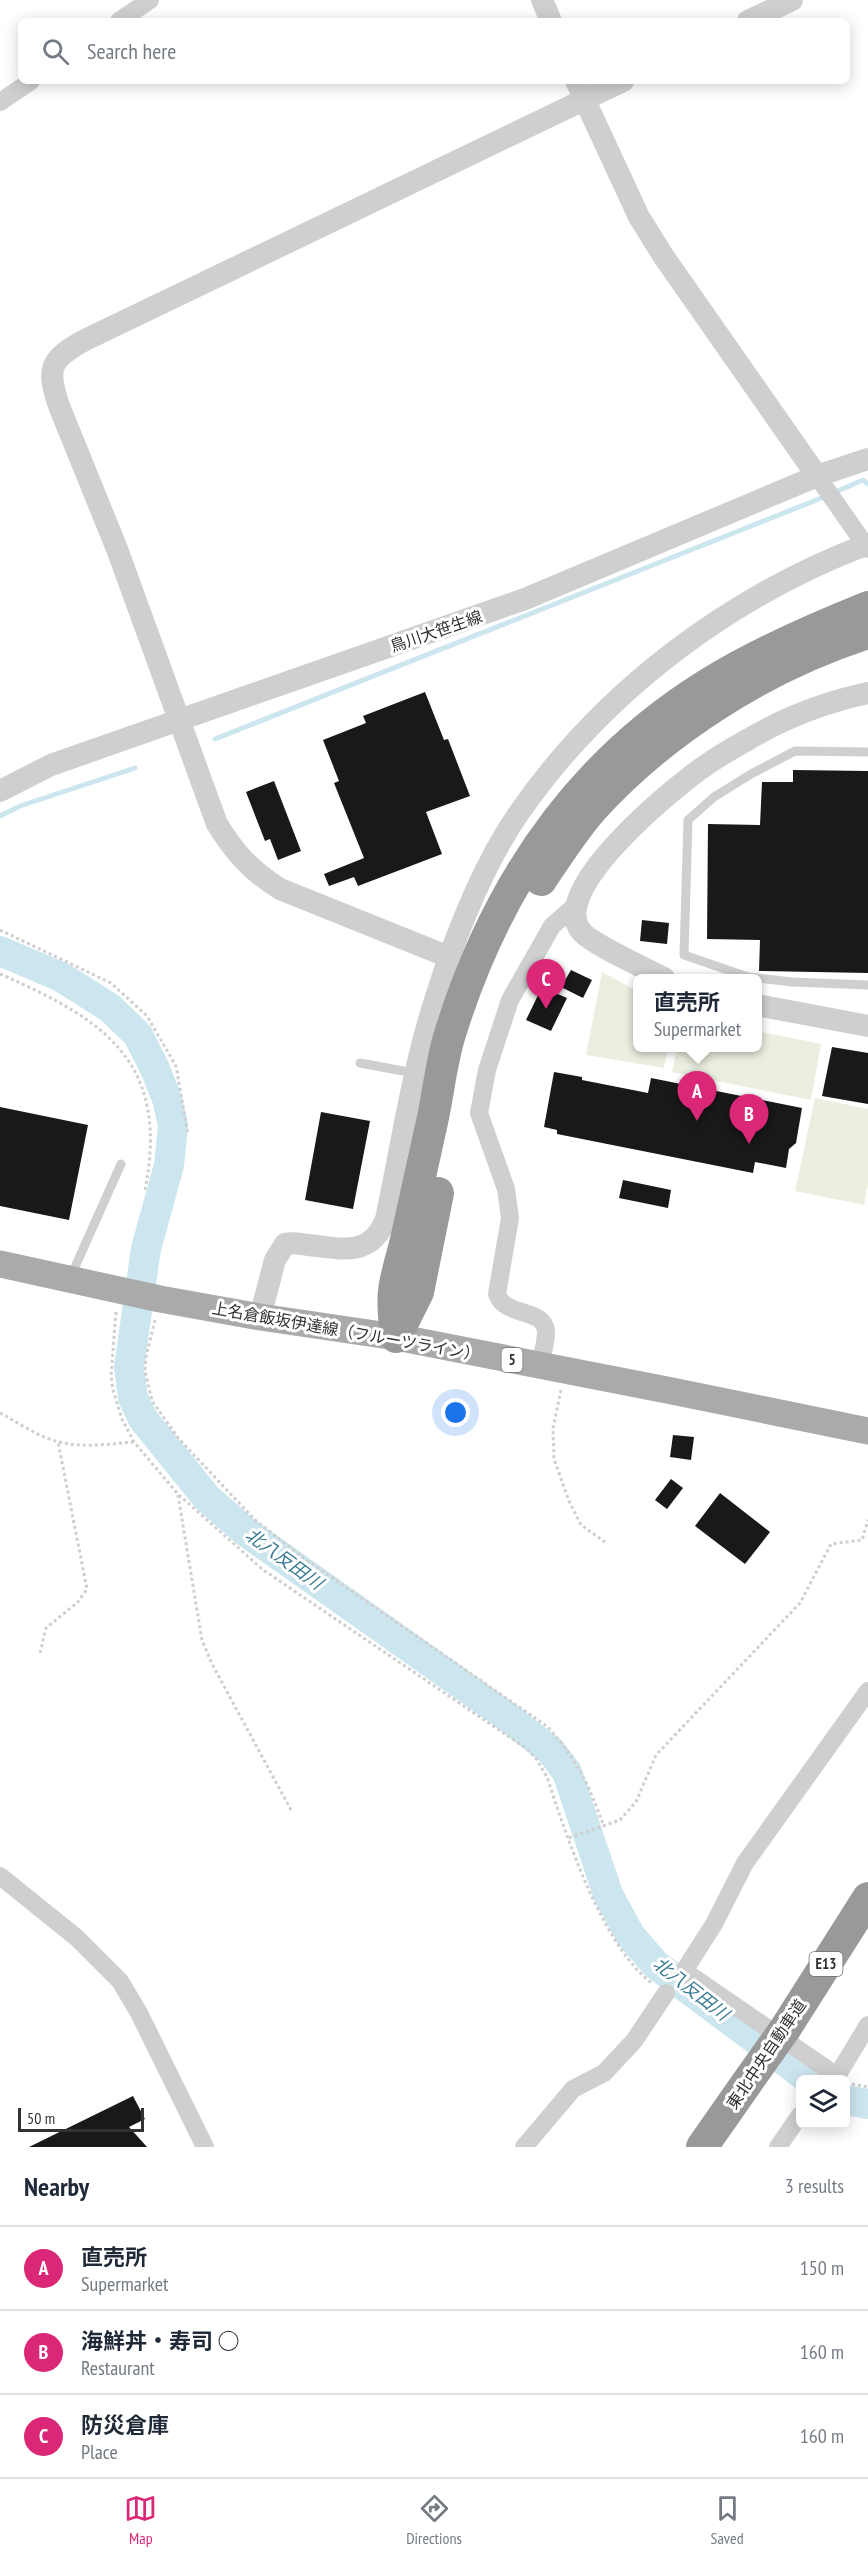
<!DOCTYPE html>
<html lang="en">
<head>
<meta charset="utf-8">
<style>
	:root { --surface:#fff; --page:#f2f2f3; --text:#1f2937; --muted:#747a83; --line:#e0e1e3; --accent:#db2777 }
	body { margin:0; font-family:"PT Sans Narrow","Noto Sans JP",sans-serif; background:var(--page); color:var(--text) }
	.controls { position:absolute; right:18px; bottom:18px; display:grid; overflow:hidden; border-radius:9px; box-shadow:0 3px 15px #0003 }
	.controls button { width:54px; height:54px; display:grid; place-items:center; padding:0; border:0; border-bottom:2px solid var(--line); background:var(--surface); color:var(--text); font:30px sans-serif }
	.scale { position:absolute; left:18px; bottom:15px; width:126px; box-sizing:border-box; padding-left:6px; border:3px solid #323232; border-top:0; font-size:16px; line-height:21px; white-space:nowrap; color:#323232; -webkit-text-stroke:4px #fff; paint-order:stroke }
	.you { position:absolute; left:456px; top:1413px; width:21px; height:21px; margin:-15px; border:4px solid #fff; border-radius:50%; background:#1a73e8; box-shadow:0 0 0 9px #1a73e833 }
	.badge { display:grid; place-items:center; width:39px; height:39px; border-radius:50%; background:var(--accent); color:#fff; font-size:20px; font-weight:700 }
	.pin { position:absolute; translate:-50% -50px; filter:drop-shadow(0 2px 3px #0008) }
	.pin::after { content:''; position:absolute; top:32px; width:21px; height:18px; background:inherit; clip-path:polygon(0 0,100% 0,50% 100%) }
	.popup { position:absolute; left:633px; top:974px; width:129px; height:78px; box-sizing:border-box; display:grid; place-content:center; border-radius:9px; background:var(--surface); filter:drop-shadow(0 2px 4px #0005); font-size:20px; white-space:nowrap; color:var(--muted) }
	.popup b { font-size:22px; color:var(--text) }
	.popup::after { content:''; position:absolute; left:50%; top:100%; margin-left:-12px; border:12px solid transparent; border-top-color:var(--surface) }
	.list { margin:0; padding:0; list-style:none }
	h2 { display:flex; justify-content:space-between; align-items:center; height:78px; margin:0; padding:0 24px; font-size:26px }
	h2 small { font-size:20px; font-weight:400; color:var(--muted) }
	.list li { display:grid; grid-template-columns:39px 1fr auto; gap:18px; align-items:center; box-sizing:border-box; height:84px; padding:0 24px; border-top:2px solid var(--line) }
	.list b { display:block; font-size:22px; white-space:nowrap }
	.list p { margin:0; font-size:20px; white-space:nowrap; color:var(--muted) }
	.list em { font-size:20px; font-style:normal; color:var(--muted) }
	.icon { flex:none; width:33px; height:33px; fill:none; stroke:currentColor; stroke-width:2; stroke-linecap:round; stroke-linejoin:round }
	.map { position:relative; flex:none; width:868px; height:2147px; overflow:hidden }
	.search { position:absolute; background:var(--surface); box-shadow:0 3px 15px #0003; left:18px; right:18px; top:18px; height:66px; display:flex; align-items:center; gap:15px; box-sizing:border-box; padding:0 21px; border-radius:9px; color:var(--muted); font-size:22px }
	.sheet { height:330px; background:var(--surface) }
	nav { display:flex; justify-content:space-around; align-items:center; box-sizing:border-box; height:84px; border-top:2px solid var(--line); background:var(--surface); font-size:16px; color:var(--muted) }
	nav a { display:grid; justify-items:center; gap:3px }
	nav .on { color:var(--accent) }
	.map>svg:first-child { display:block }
</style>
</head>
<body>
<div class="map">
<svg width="868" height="2147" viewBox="0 0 868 2147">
	<rect width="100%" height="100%" fill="#fff"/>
	<path fill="#eaefe0" d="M602,972l35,19v57h31l-4,20 -78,-13z
		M757,1031l64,13 -10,56 -139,-28 5,-24h80z
		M815,1098l53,11v75l-4,21 -69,-14z"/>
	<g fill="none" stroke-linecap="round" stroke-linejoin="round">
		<path stroke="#cce6ef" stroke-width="5" d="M215,739l609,-242 39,-17 5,4
			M0,816l20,-10 115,-38"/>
		<path stroke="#cce6ef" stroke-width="30" d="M0,951l61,26 49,31 28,27 17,34 12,30 6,26 -4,40 -23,84 -17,118 4,31 10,21 64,79 39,34 259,183 46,36 16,21 41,122 22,41 26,30 154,115
			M846,2100l22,4"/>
	</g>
	<path fill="#191919" d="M425,692l19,48 4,-1 22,57 -44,16 16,42 -84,32 -4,-9 -25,9 -5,-12 40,-16 -30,-75 5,-2 -16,-41 43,-17 -3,-7z
		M793,770l75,1v202l-109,-2 1,-31 -53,-1 1,-115 52,1 2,-43h31z
		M274,781l27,70 -23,9 -8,-21 -5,2 -19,-49z
		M642,920l27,3 -2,21 -27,-3z
		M571,970l21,10 -9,18 -22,-11z
		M542,987l25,11 -16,33 -25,-11z
		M832,1047l36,6v51l-46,-8z
		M554,1072l28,5v3l66,13 3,-15 151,30 -6,35 -7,6 -3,19 -31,-6 -2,11 -196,-39v-4l-13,-3z
		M0,1107l88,18 -19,95 -69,-14z
		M321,1112l49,9 -17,88 -48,-9z
		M623,1180l48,10 -3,18 -49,-10z
		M673,1435l21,2 -3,23 -21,-3z
		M671,1479l12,9 -16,21 -12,-9z
		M720,1493l50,39 -25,32 -50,-38z
		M133,2096l12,23 -16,8 18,20h-118z"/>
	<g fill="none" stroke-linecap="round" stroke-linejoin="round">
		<path stroke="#cfcfcf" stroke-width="3" stroke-dasharray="3 3" stroke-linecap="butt" d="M0,930l111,53 36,33 29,50 12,69
			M0,974c106,46 170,89 145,216
			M116,1312l-5,64 2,14 9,29 12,23 43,51 85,76 265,180 10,11 10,17c19,58 56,171 106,207
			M155,1320l-9,37 -1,14 7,30 27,38 76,81 50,39 243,168c31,36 40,56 56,100
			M561,1390l-8,38 1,31 15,42 12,24 24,17
			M0,1413c19,10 38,24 59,29 24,6 51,2 75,0
			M178,1495l24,145 10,24 79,146
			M40,1653l6,-25 32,-26 9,-13 -29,-147
			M569,1838l51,-18 16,-18 20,-47 144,-152 31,-59 31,-4 6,-20
			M852,2084l16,3"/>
		<path stroke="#cfcfcf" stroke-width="9" d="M868,752l-73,-1 -44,23 -37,23 -26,23 -4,135 64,22 44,5 76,3
			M360,1063l54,10
			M71,1276l50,-112"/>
		<path stroke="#cfcfcf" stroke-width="18" d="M119,21l31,-21
			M0,102l31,-21
			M817,476l51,73
			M540,1366c2,-11 6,-23 6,-34 -1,-25 -41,-14 -49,-38l13,-76 -4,-29 -27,-76 8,-43 23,-70 42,-74 25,-22
			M868,1691l-123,172 -31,61 -30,47 153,105 31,-51
			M0,1876l77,62 43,43 19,32 66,134
			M524,2147l49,-58 31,-16 30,-32 32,-48
			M778,2147l22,-32"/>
		<path stroke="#cfcfcf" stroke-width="22" d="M542,0l9,21
			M748,21l44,-21
			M576,81l63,136 25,40 153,219
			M0,791l51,-26 474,-166 292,-123 51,-17
			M449,957l-169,-68c-30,-19 -45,-36 -63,-65l-100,-275 -58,-143c-13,-38 -9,-47 26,-66l538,-259
			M664,978c-17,-9 -73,-34 -83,-47 -32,-40 83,-134 110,-155 18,-14 38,-26 58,-37 37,-22 77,-37 119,-46
			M757,1005l111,21
			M260,1317l15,-57 10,-16c8,-2 16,0 24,1 33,4 62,12 77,-26 15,-71 26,-146 48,-216 20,-64 48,-138 87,-193 85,-121 210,-214 347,-266"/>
		<path stroke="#aaa" stroke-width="27" d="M0,1264l160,35 100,18 136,20 276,54 196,40"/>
		<path stroke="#999" stroke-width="32" d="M541,880c16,-24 32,-49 51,-71 73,-80 173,-143 276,-176
			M397,1334l21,-42 20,-99
			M396,1337c-1,-15 -4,-31 -2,-46 2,-17 8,-34 12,-51 8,-36 16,-73 24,-109 8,-32 10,-65 20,-97 45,-146 126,-268 258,-350 50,-31 105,-55 160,-77
			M785,2029l83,-131
			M702,2147l44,-63"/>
		<path stroke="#999" stroke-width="32" d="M746,2084l39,-55"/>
	</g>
	<g text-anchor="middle" stroke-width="6" stroke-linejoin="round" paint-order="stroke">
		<g fill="#fff" stroke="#707070" stroke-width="1.5">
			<rect x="501.5" y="1348" width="21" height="24" rx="4.5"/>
			<rect x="809.5" y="1952" width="33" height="24" rx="4.5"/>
		</g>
		<g font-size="15" font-weight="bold" fill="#323232">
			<text x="512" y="1365">5</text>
			<text x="826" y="1969">E13</text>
		</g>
		<g font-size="16" fill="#323232" stroke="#fff">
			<text transform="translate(436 631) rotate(-19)" y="6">鳥川大笹生線</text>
			<text transform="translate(346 1331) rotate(10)" y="6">上名倉飯坂伊達線（フルーツライン）</text>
			<text transform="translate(766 2054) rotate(-56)" y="6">東北中央自動車道</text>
		</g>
		<g font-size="18" font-style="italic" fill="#397b92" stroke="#fff">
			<text transform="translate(284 1559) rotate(36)" y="6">北八反田川</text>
			<text transform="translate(691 1989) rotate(38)" y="6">北八反田川</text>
		</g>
	</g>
</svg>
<div class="controls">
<button><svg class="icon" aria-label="layers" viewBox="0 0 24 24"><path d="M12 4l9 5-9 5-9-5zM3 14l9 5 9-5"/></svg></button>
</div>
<div class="scale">50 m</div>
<div class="you"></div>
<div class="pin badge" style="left:697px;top:1121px">A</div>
<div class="popup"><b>直売所</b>Supermarket</div>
<div class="pin badge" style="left:749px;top:1144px">B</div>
<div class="pin badge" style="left:546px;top:1009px">C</div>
<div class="search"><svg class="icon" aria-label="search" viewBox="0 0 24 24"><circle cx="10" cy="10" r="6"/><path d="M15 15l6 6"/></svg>Search here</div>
</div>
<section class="sheet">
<h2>Nearby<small>3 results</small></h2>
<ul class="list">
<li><span class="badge">A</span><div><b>直売所</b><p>Supermarket</p></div><em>150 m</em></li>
<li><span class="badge">B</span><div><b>海鮮丼・寿司 ○</b><p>Restaurant</p></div><em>160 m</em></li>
<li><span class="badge">C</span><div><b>防災倉庫</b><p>Place</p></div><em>160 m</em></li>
</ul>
</section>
<nav>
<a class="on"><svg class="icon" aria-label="map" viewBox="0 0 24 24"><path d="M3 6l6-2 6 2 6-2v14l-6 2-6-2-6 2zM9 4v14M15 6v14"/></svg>Map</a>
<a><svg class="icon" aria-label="directions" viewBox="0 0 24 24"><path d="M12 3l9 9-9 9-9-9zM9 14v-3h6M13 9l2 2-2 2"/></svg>Directions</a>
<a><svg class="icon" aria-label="saved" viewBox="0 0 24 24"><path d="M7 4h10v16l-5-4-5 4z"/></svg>Saved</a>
</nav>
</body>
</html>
